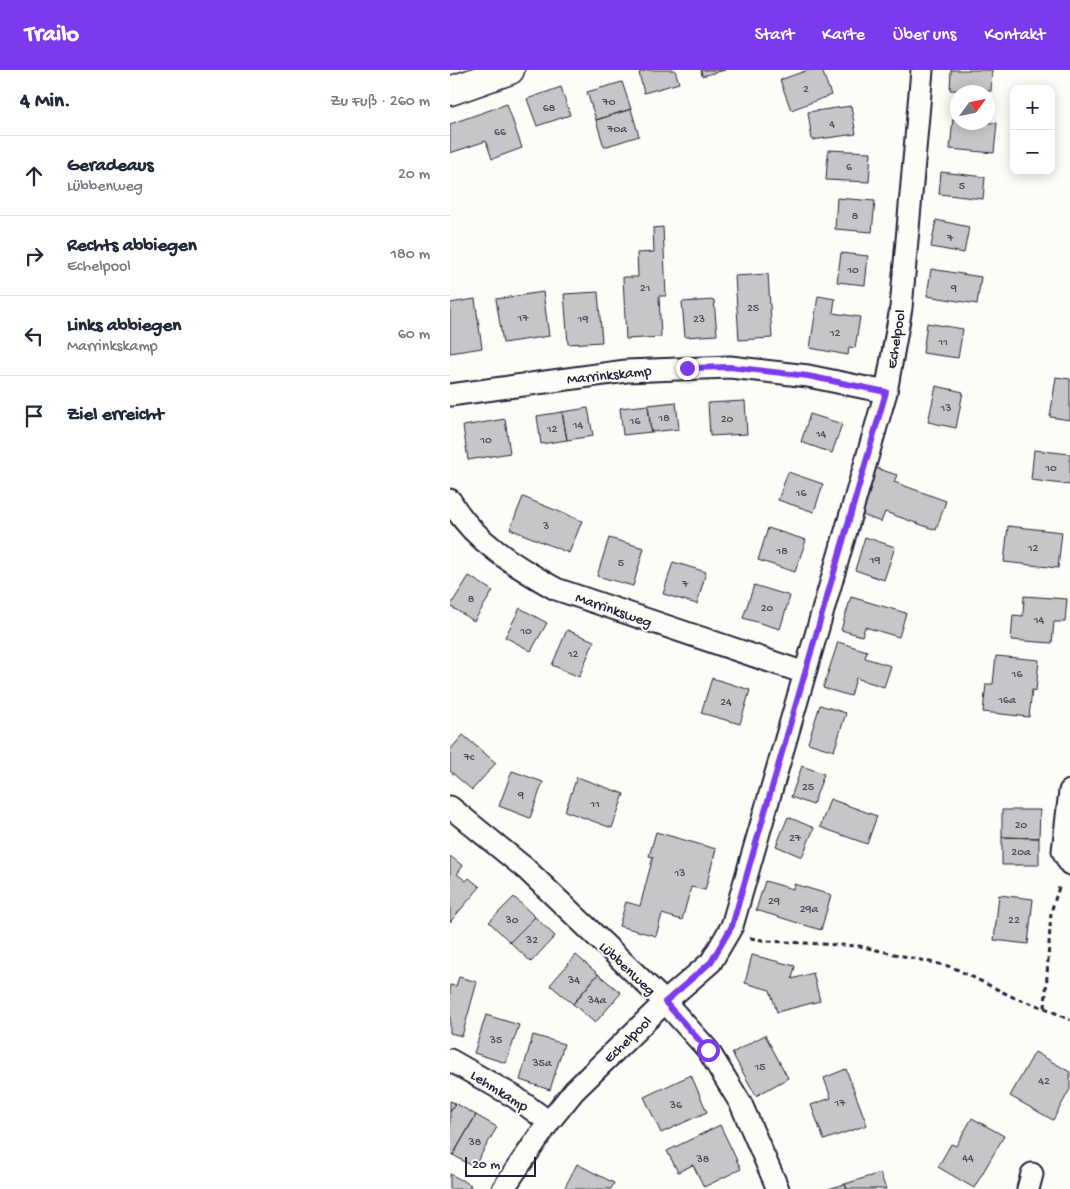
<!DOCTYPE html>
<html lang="de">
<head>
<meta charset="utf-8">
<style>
	:root { --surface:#fff; --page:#f6f6f7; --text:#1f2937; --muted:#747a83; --line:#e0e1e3; --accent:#7c3aed }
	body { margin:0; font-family:"Gochi Hand",sans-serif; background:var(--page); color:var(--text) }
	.controls { position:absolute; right:15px; top:15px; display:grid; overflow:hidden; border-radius:10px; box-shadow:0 2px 12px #0003 }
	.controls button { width:45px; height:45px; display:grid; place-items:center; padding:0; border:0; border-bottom:1px solid var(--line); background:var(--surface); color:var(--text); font:25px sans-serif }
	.compass { position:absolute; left:500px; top:15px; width:45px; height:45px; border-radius:50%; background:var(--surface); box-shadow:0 2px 12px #0003; rotate:57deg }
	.scale { position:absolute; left:15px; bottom:12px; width:71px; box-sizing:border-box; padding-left:5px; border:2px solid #22223b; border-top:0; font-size:14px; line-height:18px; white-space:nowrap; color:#22223b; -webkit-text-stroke:4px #fdfcf7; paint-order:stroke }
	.stop { position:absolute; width:15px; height:15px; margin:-11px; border:4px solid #7c3aed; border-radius:50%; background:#fff }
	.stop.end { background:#7c3aed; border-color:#fff; box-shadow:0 1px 5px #0008 }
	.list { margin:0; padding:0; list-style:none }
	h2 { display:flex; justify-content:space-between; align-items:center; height:65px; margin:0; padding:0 20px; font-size:21px }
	h2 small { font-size:16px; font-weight:400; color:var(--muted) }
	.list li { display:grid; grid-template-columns:32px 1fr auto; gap:15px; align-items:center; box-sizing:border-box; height:80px; padding:0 20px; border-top:1px solid var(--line) }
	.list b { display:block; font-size:19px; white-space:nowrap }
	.list p { margin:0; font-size:16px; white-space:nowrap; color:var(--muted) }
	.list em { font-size:16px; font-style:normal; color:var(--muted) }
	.icon { flex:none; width:28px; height:28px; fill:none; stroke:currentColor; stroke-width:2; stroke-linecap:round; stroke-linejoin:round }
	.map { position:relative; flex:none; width:620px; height:1119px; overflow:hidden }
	header { display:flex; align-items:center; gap:30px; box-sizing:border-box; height:70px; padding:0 25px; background:var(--accent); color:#fff }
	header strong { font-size:24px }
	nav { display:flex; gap:28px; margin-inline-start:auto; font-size:18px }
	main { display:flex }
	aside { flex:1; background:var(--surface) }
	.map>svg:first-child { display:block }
</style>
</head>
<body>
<header>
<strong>Trailo</strong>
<nav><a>Start</a><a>Karte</a><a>Über uns</a><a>Kontakt</a></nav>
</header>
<main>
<aside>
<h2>4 Min.<small>Zu Fuß · 260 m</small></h2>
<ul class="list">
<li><svg class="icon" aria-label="ahead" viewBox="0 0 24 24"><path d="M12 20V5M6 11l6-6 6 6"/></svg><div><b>Geradeaus</b><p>Lübbenweg</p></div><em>20 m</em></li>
<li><svg class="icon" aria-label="right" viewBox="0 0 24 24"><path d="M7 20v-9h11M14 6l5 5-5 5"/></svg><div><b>Rechts abbiegen</b><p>Echelpool</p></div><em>180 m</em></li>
<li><svg class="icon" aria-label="left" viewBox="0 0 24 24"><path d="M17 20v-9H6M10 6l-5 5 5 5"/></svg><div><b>Links abbiegen</b><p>Marrinkskamp</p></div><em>60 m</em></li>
<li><svg class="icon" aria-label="arrive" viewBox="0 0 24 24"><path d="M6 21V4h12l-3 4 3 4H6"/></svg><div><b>Ziel erreicht</b></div></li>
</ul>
</aside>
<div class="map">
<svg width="620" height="1119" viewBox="0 0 620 1119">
	<rect width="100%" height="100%" fill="#fdfcf7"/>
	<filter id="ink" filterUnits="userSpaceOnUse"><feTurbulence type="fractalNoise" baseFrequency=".02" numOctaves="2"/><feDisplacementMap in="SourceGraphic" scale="10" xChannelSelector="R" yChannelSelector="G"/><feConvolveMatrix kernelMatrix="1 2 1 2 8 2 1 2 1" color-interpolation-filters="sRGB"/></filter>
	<g filter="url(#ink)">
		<path fill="#c6c6c8" stroke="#22223b" d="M197,0h28l4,13 -35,10 -5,-20z
			M251,0h24l-23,6z
			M358,0h14l9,25 -40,15 -11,-30z
			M501,0h41l-1,21 -41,-1z
			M172,12l9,27 -35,11 -9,-28z
			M111,17l9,28 -33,11 -10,-27z
			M57,34l15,44 -30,11 -6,-18 -36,12v-29z
			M401,36l5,28 -44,6 -4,-28z
			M181,39l8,27 -35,11 -8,-27z
			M503,49l5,1v2l39,1 -3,30 -44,-4z
			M378,80l43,2 -2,30 -43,-2z
			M491,102l44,5 -2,22 -44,-5z
			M387,128l38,3 -3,31 -37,-3z
			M486,150l33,7 -5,26 -33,-6z
			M213,157l3,69h-7l2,41 -35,2 -3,-62h15l-1,-24 17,-1 -1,-24z
			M391,183l27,3 -3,29 -28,-3z
			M481,199l50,8 -4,27 -50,-8z
			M318,204l4,64 -33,2 -4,-64z
			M93,222l6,44 -46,7 -7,-44z
			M148,222l4,50 -34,2 -4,-50z
			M368,226l17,3 -2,14 27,4 -5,31 -6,-1 -1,8 -38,-7z
			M25,229l7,49 -32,5v-50z
			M264,230l3,35 -32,2 -3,-35z
			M477,253l36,6 -5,29 -35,-5z
			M606,307l14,2v41l-20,-3z
			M486,316l27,6 -7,36 -28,-6z
			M295,331l2,33 -37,2 -2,-33z
			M226,332l3,27 -28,3 -3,-27z
			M198,335l3,27 -28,3 -3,-27z
			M138,338l5,28 -26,4 -5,-28z
			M112,342l5,28 -26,4 -4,-28z
			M360,344l32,10 -10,29 -31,-11z
			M55,349l5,34 -42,7 -5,-34z
			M584,380l36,4v31l-39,-5z
			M426,398l21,7 -3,7 52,19 -10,29 -51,-18 -4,10 -21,-8z
			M338,402l35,12 -9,28 -36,-12z
			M73,427l59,24 -13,32 -59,-24z
			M558,456l54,6 -4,36 -54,-6z
			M318,458l38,12 -11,32 -37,-12z
			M415,467l30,10 -11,33 -29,-10z
			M159,468l35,10 -11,38 -36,-10z
			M223,492l33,10 -9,32 -34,-10z
			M19,506l24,15 -19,30 -24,-15z
			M304,515l36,11 -10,33 -37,-11z
			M574,526l43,3 -2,23h-11l-2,21 -41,-3 2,-25 10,1z
			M401,527l55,16 -7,24 -34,-10 -3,9 -21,-6z
			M70,538l27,15 -16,28 -26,-14z
			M117,560l27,11 -15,36 -27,-12z
			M388,572l29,9 -2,7 26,8 -7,21 -28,-9 -5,18 -28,-8z
			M546,586l43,4 -3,31 -4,-1 -3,27 -46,-5 3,-28h7z
			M262,608l38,12 -10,34 -39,-11z
			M370,635l26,8 -12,38 -26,-8z
			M13,665l33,28 -24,27 -22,-19v-21z
			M352,696l22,8 -11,31 -22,-8z
			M62,701l31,11 -13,36 -31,-12z
			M127,707l47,17 -12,34 -47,-17z
			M380,729l47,17 -10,28 -47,-17z
			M552,740h38l-1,28 -37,-1z
			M338,747l26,11 -12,29 -26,-11z
			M206,762l60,17 -11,41 -14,-3 -9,33 -20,-6 -6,22 -37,-10 7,-24 14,4 13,-49 -4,-1z
			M552,767l37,1v27h-37z
			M0,786l13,10 -6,8 9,7 3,-3 11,9 -30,35z
			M315,811l28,8 1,-5 37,11 -10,35 -65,-20z
			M549,825l34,4 -5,45 -34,-4z
			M64,827l21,20 -25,25 -21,-20z
			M85,847l20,19 -24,26 -21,-20z
			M126,885l22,19 -25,30 -23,-19z
			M302,885l43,11 -3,13 21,-6 7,28 -43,11 -7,-22 -25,-7z
			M148,904l23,19 -26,30 -22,-19z
			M9,907l18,5 -15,54 -12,-3v-48l6,1z
			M36,945l33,10 -13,38 -32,-10z
			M83,965l31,9 -14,46 -30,-10z
			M315,965l23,43 -32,18 -24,-43z
			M585,982l35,20v17l-17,31 -43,-24z
			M396,999l21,56 -43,15 -13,-35 20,-7 -7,-20z
			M241,1005l16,37 -46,21 -17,-36z
			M0,1031l5,2 -5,9z
			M5,1033l21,12 -23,40 -3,-1v-42z
			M26,1045l21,12 -23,40 -21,-12z
			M522,1048l32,18 -30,52 -36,-21 13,-23 5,2z
			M270,1055l21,44 -37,18 -11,-22 -15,7 -11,-21z
			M127,1094l37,19 -3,6h-47z
			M430,1103l6,16h-39l-2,-5z
			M0,1104l21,11 -2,4h-19z
			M395,1114l2,5h-19z"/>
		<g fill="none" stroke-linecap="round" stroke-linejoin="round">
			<g stroke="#22223b" stroke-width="25">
				<path id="street" d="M0,325l176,-24 104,-4 78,9 78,16
					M0,430c23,41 67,67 106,89l249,84
					M620,721l-7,60 7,13
					M0,737l76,62 139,133 43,48 33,54 37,85
					M0,990l65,37 34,25
					M53,1119l46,-67 25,-31 91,-89 46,-40 21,-36 154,-534 15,-84 21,-238
					M578,1119l4,-15"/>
			</g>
			<g stroke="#22223b" stroke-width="31">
				<path id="secondary" d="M0,21l60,-21"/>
			</g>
			<path stroke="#22223b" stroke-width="3" stroke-dasharray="5 4" stroke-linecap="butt" d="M300,868l19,3 90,5 93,21 63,31 30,10 25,12
				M595,938l6,-96 9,-28"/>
			<use href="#street" stroke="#fdfcf7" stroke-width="21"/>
			<use href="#secondary" stroke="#fdfcf7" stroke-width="28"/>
		</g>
	</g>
	<g fill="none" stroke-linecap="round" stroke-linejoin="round" filter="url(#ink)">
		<path stroke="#7c3aed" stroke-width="6" d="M237,298l43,-1 78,9 78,16 -154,534 -21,36 -46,40 43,48"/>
	</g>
	<g text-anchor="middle" stroke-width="4" stroke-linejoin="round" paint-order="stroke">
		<g font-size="12" fill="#4b4b5e">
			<text x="356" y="22">2</text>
			<text x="159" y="35">70</text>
			<text x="99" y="41">68</text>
			<text x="382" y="57">4</text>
			<text x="167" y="62">70a</text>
			<text x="50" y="65">66</text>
			<text x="399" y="100">6</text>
			<text x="512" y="119">5</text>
			<text x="405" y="149">8</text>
			<text x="500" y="171">7</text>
			<text x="403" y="203">10</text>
			<text x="195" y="221">21</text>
			<text x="504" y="221">9</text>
			<text x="303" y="241">25</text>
			<text x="73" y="251">17</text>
			<text x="133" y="252">19</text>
			<text x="249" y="252">23</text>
			<text x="385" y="266">12</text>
			<text x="493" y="275">11</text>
			<text x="496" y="341">13</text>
			<text x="214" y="351">18</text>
			<text x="277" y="352">20</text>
			<text x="185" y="354">16</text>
			<text x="128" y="358">14</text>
			<text x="102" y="362">12</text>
			<text x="371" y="367">14</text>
			<text x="36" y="373">10</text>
			<text x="601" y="401">10</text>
			<text x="351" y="426">16</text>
			<text x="96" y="459">3</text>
			<text x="583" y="481">12</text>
			<text x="332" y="484">18</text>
			<text x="425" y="493">19</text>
			<text x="171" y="496">5</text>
			<text x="235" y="517">7</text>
			<text x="21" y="532">8</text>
			<text x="317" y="541">20</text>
			<text x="589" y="553">14</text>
			<text x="76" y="564">10</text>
			<text x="123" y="587">12</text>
			<text x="567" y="607">16</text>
			<text x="557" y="633">16a</text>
			<text x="276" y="635">24</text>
			<text x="19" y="690">7c</text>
			<text x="358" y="720">25</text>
			<text x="71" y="728">9</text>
			<text x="145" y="737">11</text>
			<text x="571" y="758">20</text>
			<text x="345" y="771">27</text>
			<text x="571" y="785">20a</text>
			<text x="230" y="806">13</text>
			<text x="324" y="834">29</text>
			<text x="359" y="842">29a</text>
			<text x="62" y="853">30</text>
			<text x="564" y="853">22</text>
			<text x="82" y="873">32</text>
			<text x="124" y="913">34</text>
			<text x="147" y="933">34a</text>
			<text x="46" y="973">35</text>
			<text x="92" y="996">35a</text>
			<text x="310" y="1000">15</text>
			<text x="594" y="1014">42</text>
			<text x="390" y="1036">17</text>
			<text x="226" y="1038">36</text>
			<text x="25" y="1075">38</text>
			<text x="518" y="1091">44</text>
			<text x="253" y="1092">38</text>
		</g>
		<g font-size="15" fill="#22223b" stroke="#fdfcf7">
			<text transform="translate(445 269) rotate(-81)" y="5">Echelpool</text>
			<text transform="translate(159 304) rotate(-6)" y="5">Marrinkskamp</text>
			<text transform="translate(164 539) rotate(19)" y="5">Marrinksweg</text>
			<text transform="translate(178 898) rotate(43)" y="5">Lübbenweg</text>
			<text transform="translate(177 969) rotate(-44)" y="5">Echelpool</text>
			<text transform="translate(50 1020) rotate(32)" y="5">Lehmkamp</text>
		</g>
	</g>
</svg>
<div class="controls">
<button>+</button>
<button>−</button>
</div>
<svg class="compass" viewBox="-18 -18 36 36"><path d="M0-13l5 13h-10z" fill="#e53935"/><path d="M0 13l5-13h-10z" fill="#747a83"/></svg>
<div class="scale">20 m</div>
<div class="stop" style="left:258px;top:980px"></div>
<div class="stop end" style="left:237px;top:298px"></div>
</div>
</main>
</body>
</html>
